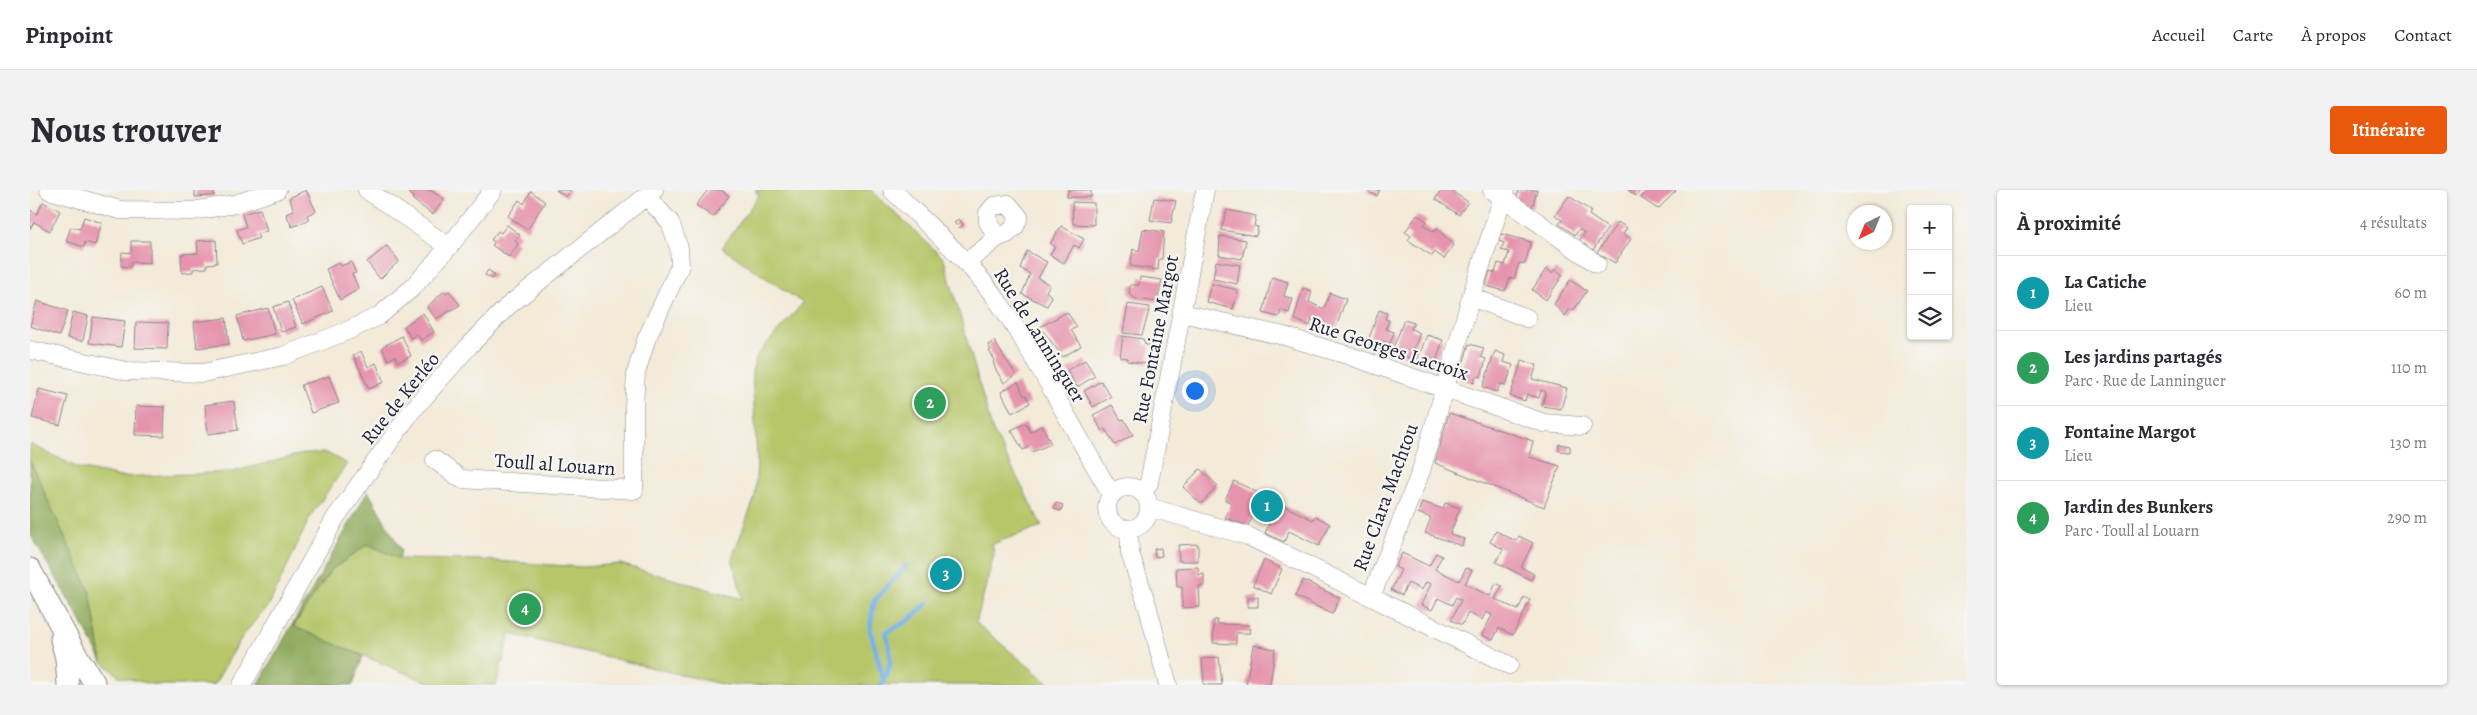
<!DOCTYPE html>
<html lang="fr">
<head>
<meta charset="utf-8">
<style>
	:root { --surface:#fff; --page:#f2f2f3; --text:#2b2b33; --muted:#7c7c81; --line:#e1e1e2; --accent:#ea580c }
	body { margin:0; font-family:Alegreya,serif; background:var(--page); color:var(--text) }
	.controls { position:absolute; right:15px; top:15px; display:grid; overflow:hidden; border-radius:5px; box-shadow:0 1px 4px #0004 }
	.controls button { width:45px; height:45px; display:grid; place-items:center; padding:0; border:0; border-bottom:1px solid var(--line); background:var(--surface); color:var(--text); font:25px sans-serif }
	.compass { position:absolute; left:1817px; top:15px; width:45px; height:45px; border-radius:50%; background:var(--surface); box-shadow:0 1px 4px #0004; rotate:223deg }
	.you { position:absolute; left:1164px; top:200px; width:18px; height:18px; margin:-12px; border:4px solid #fff; border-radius:50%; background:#1a73e8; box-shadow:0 0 0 8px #1a73e833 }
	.badge { display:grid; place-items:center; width:32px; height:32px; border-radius:50%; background:var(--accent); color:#fff; font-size:16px; font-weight:700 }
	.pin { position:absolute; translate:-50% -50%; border:2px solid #fff; box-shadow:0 1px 5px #0006 }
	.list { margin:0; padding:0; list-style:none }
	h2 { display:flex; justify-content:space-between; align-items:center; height:65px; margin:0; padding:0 20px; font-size:21px }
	h2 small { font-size:16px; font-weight:400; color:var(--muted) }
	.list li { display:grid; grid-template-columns:32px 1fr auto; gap:15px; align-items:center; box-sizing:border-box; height:75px; padding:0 20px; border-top:1px solid var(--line) }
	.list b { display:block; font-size:19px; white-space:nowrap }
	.list p { margin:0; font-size:16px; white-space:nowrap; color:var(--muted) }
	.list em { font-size:16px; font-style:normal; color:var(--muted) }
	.icon { flex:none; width:28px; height:28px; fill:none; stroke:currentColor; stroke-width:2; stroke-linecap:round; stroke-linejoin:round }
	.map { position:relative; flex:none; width:1937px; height:495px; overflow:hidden; border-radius:5px }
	header { display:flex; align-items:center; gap:30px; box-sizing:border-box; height:70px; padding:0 25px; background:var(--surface); border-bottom:1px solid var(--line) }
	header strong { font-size:24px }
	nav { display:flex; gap:28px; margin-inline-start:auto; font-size:18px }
	.intro { display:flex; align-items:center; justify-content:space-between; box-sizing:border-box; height:120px; padding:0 30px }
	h1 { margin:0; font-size:35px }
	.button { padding:12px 22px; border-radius:5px; background:var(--accent); color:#fff; font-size:18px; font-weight:700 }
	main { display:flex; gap:30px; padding:0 30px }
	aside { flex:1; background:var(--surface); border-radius:5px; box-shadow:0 1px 4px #0004 }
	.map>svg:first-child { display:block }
</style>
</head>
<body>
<header>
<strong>Pinpoint</strong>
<nav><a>Accueil</a><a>Carte</a><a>À propos</a><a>Contact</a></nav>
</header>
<div class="intro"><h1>Nous trouver</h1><a class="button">Itinéraire</a></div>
<main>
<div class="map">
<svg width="1937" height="495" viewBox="0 0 1937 495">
	<rect width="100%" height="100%" fill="#f6f6f2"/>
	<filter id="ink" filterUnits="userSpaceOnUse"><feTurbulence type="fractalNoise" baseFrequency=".02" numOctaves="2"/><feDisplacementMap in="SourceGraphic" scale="10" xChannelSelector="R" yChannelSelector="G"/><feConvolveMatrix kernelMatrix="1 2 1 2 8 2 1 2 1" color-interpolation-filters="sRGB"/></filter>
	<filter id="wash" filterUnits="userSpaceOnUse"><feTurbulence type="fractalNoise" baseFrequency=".0096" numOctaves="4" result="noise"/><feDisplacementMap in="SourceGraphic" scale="20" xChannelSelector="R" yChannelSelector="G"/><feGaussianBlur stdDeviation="1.12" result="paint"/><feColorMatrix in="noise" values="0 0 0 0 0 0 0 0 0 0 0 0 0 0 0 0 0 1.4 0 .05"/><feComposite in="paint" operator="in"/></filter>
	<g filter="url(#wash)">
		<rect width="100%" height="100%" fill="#f3ead8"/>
		<path fill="#b6c669" stroke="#6c7452" d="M725,0h116l73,69 48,170 50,97 -50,18 2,10 -18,69 75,62h-326l-215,-51 -14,51h-61l-142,-58 38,-57 37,-26 31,15 82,1 101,7 38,-3 123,35 -11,-41 23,-61 2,-39 -5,-87 5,-16 46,-52 -81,-55 37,-53z
			M0,254l48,24 42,9 112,-5 74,-19h21l20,11 -36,51 -41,88 -27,32 -29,50h-58l-36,-8 -18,-15 -12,-70 -60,-131z"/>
		<path fill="#90ab5d" stroke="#59664c" d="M0,271l60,131 12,70 -23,-45 -49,-83z
			M338,301l33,59 -2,9 -31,-15 -37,26 -38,56 70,30 -10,29h-95z"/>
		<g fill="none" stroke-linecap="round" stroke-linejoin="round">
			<path stroke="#6faee2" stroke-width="5" d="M854,491l-14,-51 4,-29 32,-35
				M851,495c13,-21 10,-30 5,-53l20,-10 22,-19"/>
		</g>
		<g id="blocks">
			<path fill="#e694ad" d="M165,0h19v6l-19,1z
				M276,0l10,21 -9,4 2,5 -17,7 -6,-13 8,-4 -5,-12z
				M378,0h22l14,9 -11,16 -21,-16 2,-2 -7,-5z
				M526,0h15l-5,7z
				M678,0h13l8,6 -16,21 -17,-12z
				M1038,0h23v7h-24z
				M1334,0h16l-3,6z
				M1412,0h13l-2,2 15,10 -9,13 -24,-16z
				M1489,0h18l-5,18 -17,-5z
				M1598,0h13l-5,6z
				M1618,0h26l2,1 -18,18 -17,-11z
				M501,1l14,11 -18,28 -19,-14 11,-16 5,4z
				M1539,6l22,15 -2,4 19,13 -15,22 -14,-9 6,-8 -6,-4 -4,6 -16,-11 3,-4 -7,-5z
				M1124,8l22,3 -5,22 -21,-3z
				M13,12l17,9 -10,20 -16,-9 -4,7v-19l7,4z
				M1042,12l22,1v22l-21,-1z
				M230,19l7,22 -10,3 2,4 -17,6 -5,-14 9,-3 -4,-13z
				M1197,20l29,6 -2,10 4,1 -2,9 -35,-6z
				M1387,25l10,6 -3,4 10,7 2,-4 18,17 -10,14 -9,-7 -3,4 -24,-16 3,-4 -6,-4z
				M54,27l18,6 -7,22 -10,-3 -1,5 -18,-6 5,-14 9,2z
				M928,29l5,5 -3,4 -6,-5z
				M1588,32l9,6 -4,6 8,5 -16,24 -18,-10z
				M477,35l13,10 -5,6 3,3 -9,13 -17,-12 3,-3 -4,-2 7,-9 3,2z
				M1031,36l23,13 -5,9 -5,-3 -10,18 -14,-8 5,-9 -5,-2z
				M1113,39l21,3 -2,27h-3l-1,11 -28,-4 3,-17 6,2z
				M1471,44l30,8 -6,22 -6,-1 -5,16 -4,-1 -5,13 -19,-5 4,-15 5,2 3,-10 7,2 4,-13 -8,-2 3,-7 -5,-2z
				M1190,46l26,4 -4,19 -23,-4z
				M186,50l1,23 -10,1v4l-14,1v3l-11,1 -1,-19 17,-1 -1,-12z
				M101,51h19v22l-19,-1v5l-10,-1 1,-14 9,1z
				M357,56l12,15 -19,18 -13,-17z
				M997,61l20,11 -9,16 12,7 -4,6 6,6 -5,9 -25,-12 8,-20 -10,-6z
				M1186,71l24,4 -3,19 -24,-5z
				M321,72l5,11 -4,1 7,15 -19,11 -14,-31 13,-6 2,3z
				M1516,79l6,4 3,-4 8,6 -17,25 -14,-10z
				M458,80l7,5 -3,4 -7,-4z
				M1110,87l22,3 -5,22 -21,-3 -7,-5 1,-9h9z
				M1242,87l16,5 -4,14 9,3 -4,14 -8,-3 -2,7 -16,-4z
				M1540,90l17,11 -14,20 -3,-2 -5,7 -11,-12z
				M1181,94l27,6 -5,19 -27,-7z
				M292,97l11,24 -30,13 -11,-24z
				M1273,98l9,3 -3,11 15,7 6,-16 16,6 -12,34 -16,-6 2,-5 -8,-3 -2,7 -16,-7z
				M414,101l2,2 3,-2 11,14 -24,14 -9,-12z
				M7,111l31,10 -9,25 -29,-10z
				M258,112l8,25 -15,5 -8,-25z
				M1098,114l22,3 -8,28 -19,-2z
				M238,118l7,26 -32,7 -6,-25z
				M1349,120l8,3 -2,6 4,1 -3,9 8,3 -4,12 -8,-3 -3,7 -12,-4z
				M43,122l15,4 -5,25 -16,-3z
				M1037,122l10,15 -6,3 10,16 -18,11 -23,-30z
				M393,123l11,19 -13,8 -4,-6 -6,4 -7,-12z
				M63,127l32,4 -4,26 -32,-4z
				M196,128l3,26 -32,4 -3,-26z
				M1374,130l10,3 -3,6 9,4 -10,25 -18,-7z
				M106,132l32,1 -1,26 -32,-1z
				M1397,145l16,5 -9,27 -17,-6z
				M372,146l9,20 -13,6 -3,-6 -7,4 -6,-13z
				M1093,146l20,3 3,6h4l-2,19 -21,-3 1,-3 -8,-1z
				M964,151l22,34 -12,8 -9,-15 -2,-7 2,-1 -6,-9 2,-1 -3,-5z
				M1439,154l15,4 -3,9 5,2 -5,18 -5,-1 -2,7 -15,-5z
				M331,161l7,16 8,-4 8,19 -15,7 -16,-34z
				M1465,161l10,4 -2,7 10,3 -7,20 -6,-1 -3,8 -14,-5z
				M1055,170l10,16 -18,11 -10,-17z
				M1492,170l15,5 -5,14 35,9 -6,21 -19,-3 4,-14 -5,-2 -2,8 -12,-4 -2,7 -15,-5z
				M299,186l10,27 -28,10 -10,-28z
				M1071,191l10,16 -18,10 -9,-16z
				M988,192l6,14 2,-1 4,8 -18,10 -11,-21z
				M9,199l29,7 -8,29 -28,-7z
				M204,211l4,29 -30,4 -3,-29z
				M1082,215l9,15 3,-1 9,16 -18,10 -10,-16 -3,2 -9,-16z
				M106,216l29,1 -1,29 -29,-1z
				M1419,223l84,28 -4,16 31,9 -16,41 -109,-44z
				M996,233l4,9 12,-7 9,19 -19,8 -3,-5 -6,3 -12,-20z
				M1529,254l11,2v6l-11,-1z
				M1170,279l18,17 -17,18 -18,-17z
				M1204,291l79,39 2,-4 15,8 -11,22 -30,-15 -5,11 -19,-9 5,-11 -16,-8 -6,12 -23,-8 7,-15 -7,-3z
				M1392,312l21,7 2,-6 15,5 -10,26 14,5 -2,7 -37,-13 6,-15 -13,-5z
				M1026,313l7,2 -2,6 -7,-2z
				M1466,341l20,10 3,-5 14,7 -12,24 13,7 -3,6 -35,-18 7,-13 -13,-7z
				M1168,354v17h-19l-1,-16z
				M1131,358l1,8 -7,1 -1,-8z
				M1372,363l27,13 7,-13 6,3 -7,13 24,12 7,-13 6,2 -7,14 25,12 6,-13 6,3 -7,13 23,11 6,-13 6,3 -17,35 -14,-7 -6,12 -11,-5 10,-20 -6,-3 -4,8 -14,-7 -6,12 -11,-5 10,-20 -5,-3 -4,8 -14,-7 -6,12 -11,-5 10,-21 -5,-2 -4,8 -14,-7 -6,12 -11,-5 10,-20 -6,-3z
				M1234,370l18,9 -11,25 -18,-9z
				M921,372l8,10 -18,14 -8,-10z
				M1168,377l1,8 5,-1v12h-5l1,21 -18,1v-21h-5l-1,-19z
				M1273,390l37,18 -8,16 -37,-18z
				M1218,407h10v10h-10z
				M1184,430h3v4l32,1 1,8h-14v11l-23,-1z
				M1223,455l22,4 -5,36h-24z
				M1189,467l3,28h-18l-2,-26z"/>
		</g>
	</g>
	<g filter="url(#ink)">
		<use href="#blocks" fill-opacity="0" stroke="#8a868a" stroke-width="1"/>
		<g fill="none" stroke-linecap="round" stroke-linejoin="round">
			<g stroke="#8a868a" stroke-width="19">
				<path id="minor" d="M19,0l71,20 72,1 43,-7 42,-14
					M337,0l82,57
					M862,0c38,37 80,73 110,117 41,60 72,126 110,188
					M1462,0l105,74
					M936,73l31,-25 10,-4 8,-7 4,-10 -11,-13 -14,2 -6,7v9l9,16
					M1441,107l34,-107
					M1152,123l102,23 66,20 194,67 38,3
					M0,160l96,21 77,2 80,-17 64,-25 32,-15 33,-28 37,-41 44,-57
					M405,270l26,19 173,11v-84l2,-33 10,-33 34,-74 -1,-18 -9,-26 -23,-25
					M1077 318a21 21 0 1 1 42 0a21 21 0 1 1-42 0Z
					M1112,303l7,-10 56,-293
					M1119,317l99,29 261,129
					M1099,339l1,24 18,55 20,77
					M1341,407l50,-126 50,-174 56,21
					M212,495l94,-168 75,-105 58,-66 39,-40 146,-116"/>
			</g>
			<g stroke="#8a868a" stroke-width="23">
				<path id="tertiary" d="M0,379l46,85 18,28
					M31,449l5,19 2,27"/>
			</g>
			<use href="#minor" stroke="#fff" stroke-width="18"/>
			<use href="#tertiary" stroke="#fff" stroke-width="21"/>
		</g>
	</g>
	<g text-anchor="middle" stroke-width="4.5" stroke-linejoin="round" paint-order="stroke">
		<g font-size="20" fill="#22223b" stroke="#f6f6f2">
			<text transform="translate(1010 145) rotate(58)" y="7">Rue de Lanninguer</text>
			<text transform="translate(1125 149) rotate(-79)" y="7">Rue Fontaine Margot</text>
			<text transform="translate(1359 158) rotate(18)" y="7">Rue Georges Lacroix</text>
			<text transform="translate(370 208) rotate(-51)" y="7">Rue de Kerléo</text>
			<text transform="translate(525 274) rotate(4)" y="7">Toull al Louarn</text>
			<text transform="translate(1355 307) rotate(-70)" y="7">Rue Clara Machtou</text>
		</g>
	</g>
</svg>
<div class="controls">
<button>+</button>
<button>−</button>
<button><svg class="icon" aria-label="layers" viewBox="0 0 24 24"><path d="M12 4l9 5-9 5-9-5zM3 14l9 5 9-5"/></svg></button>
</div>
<svg class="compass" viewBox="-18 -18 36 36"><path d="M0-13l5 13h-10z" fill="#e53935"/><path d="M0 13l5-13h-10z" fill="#7c7c81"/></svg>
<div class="you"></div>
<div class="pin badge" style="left:1237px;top:316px;background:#0f9aa8">1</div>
<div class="pin badge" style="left:900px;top:213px;background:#2e9e5b">2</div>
<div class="pin badge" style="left:916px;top:384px;background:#0f9aa8">3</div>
<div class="pin badge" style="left:495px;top:419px;background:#2e9e5b">4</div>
</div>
<aside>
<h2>À proximité<small>4 résultats</small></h2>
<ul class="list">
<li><span class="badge" style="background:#0f9aa8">1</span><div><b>La Catiche</b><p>Lieu</p></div><em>60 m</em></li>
<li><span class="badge" style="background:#2e9e5b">2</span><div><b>Les jardins partagés</b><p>Parc · Rue de Lanninguer</p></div><em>110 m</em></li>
<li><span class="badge" style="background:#0f9aa8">3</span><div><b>Fontaine Margot</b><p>Lieu</p></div><em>130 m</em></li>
<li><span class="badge" style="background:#2e9e5b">4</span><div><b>Jardin des Bunkers</b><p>Parc · Toull al Louarn</p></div><em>290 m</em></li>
</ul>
</aside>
</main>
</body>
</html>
